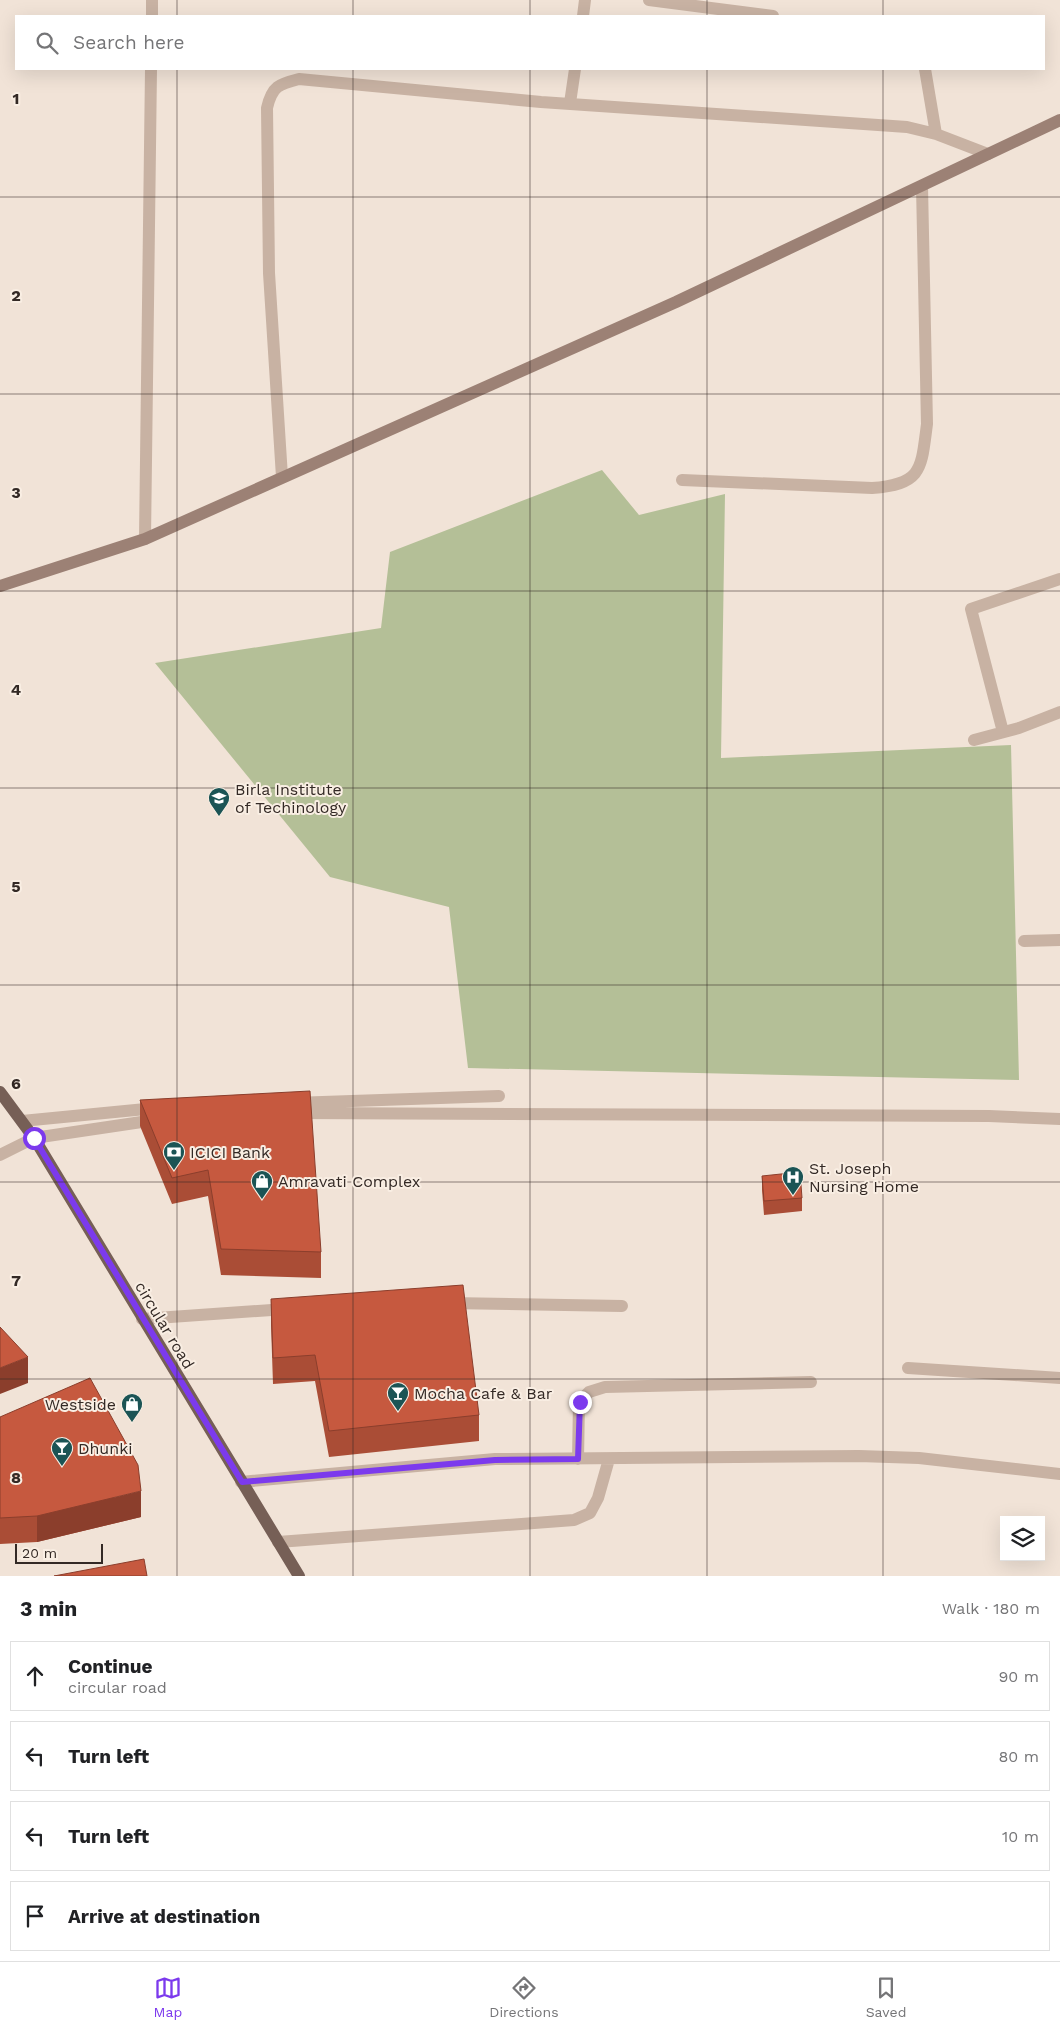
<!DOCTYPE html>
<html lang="en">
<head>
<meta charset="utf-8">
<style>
	:root { --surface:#fff; --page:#f6f6f6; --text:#202124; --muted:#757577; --line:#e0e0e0; --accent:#7c3aed }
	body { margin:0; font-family:"Work Sans",sans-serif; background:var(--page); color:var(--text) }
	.controls { position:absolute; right:15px; bottom:15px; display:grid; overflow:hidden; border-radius:0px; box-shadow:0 5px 20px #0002 }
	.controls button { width:45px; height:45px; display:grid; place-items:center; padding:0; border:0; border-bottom:1px solid var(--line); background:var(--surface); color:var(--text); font:25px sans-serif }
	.scale { position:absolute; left:15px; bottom:12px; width:88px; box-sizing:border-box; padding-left:5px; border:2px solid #332925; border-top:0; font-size:14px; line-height:18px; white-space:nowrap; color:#332925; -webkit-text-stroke:4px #f9eee3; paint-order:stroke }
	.stop { position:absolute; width:15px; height:15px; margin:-11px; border:4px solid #7c3aed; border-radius:50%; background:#fff }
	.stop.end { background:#7c3aed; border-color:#fff; box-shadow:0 1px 5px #0008 }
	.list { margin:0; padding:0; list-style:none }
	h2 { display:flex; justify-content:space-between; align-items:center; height:65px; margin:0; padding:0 20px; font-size:21px }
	h2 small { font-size:16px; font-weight:400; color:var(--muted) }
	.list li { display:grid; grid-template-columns:32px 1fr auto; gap:15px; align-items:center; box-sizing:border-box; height:70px; margin:0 10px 10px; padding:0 10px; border:1px solid var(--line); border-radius:0px }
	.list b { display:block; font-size:19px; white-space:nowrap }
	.list p { margin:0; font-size:16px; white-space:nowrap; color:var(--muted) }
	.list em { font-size:16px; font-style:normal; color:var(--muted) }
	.icon { flex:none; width:28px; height:28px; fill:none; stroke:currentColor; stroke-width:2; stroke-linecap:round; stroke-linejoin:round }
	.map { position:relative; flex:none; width:1060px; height:1576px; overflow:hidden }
	.search { position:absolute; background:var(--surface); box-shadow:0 5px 20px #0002; left:15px; right:15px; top:15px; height:55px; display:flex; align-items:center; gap:12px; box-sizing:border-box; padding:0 18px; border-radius:0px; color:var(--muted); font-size:19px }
	.sheet { height:385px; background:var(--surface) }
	nav { display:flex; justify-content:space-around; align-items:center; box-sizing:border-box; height:70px; border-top:1px solid var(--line); background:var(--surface); font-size:14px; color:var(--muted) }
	nav a { display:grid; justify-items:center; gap:2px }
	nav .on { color:var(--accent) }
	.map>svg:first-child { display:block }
</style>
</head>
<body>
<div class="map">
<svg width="1060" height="1576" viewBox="0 0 1060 1576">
	<rect width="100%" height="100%" fill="#f1e3d7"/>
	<path fill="#b4bf97" d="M602,470l37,45 86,-21 -4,264 290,-13 8,335 -551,-12 -19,-161 -119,-30 -175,-214 226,-35 9,-76z"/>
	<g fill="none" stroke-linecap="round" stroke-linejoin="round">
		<path stroke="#c8b2a3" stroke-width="12" d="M649,0l124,16
			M152,16v-16
			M583,16l2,-16
			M925,69l11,65
			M570,103l5,-34
			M282,477l-13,-204 -2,-165c5,-22 12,-24 32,-29l242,23 366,25 29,7 52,20
			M682,480l190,8c51,-4 49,-19 55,-64l-5,-238
			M145,539l6,-470
			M1003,732l-32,-123 89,-30
			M974,740l45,-12 41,-16
			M1024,941l36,-1
			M293,1103l206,-7
			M295,1113l694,3 71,3
			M22,1121l134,-13
			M0,1155l34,-17 121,-18
			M449,1303l173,3
			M142,1319l144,-10
			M908,1368l152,10
			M578,1459l1,-57 10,-10 16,-5 206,-5
			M241,1482l254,-23 364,-3 60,2 141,16
			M278,1542l296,-22 16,-7 8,-15 11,-39"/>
		<path stroke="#9c8175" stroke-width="12" d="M0,586l145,-47 531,-237 384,-182"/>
		<path stroke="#765f56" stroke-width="12" d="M0,1092l34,46 265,438"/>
	</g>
	<path fill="#aa4d36" d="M140,1100l181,152v26l-100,-3 -13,-79 -36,8 -32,-78z
		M762,1176l40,22v13l-38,4 -2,-25z
		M271,1299l208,116v26l-150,16 -14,-76 -42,3 -2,-59z
		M0,1417l141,100 -104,25 -37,2z"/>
	<path fill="#8b3e2c" d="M28,1357v26l-28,11v-26z
		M141,1491v26l-104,25v-26z"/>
	<path fill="#c6593f" stroke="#8b3e2c" d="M310,1091l11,161 -100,-3 -13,-79 -36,8 -32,-78z
		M800,1172l2,26 -38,3 -2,-25z
		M463,1285l16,130 -150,16 -14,-76 -42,3 -2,-59z
		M0,1327l28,30 -28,11z
		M90,1378l48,87 3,26 -104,25 -37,2v-101z
		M144,1559l3,17h-93z"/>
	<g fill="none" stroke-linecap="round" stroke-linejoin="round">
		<path stroke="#7c3aed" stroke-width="6" d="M34,1138l208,344 253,-22 83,-1 2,-57"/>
	</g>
	<path fill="none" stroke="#332925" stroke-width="1" stroke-opacity="0.55" d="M177,0v16M353,0v16M530,0v16M707,0v16M883,0v16M177,69v1507M353,69v1507M530,69v1507M707,69v1507M883,69v1507M0,197h1060M0,394h1060M0,591h1060M0,788h1060M0,985h1060M0,1182h1060M0,1379h1060"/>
	<defs>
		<g id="university-pin" transform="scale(1.125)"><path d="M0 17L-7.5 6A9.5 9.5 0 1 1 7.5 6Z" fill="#1b5455" stroke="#f9eee3"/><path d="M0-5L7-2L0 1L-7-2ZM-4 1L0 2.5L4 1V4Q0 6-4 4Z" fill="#fff"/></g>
		<g id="bank-pin" transform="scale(1.125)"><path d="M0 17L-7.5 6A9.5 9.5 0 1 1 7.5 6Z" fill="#1b5455" stroke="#f9eee3"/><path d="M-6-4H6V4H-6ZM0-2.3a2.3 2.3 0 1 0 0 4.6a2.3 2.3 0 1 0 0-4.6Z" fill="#fff"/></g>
		<g id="hospital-pin" transform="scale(1.125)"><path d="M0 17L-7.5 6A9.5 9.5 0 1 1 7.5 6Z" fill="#1b5455" stroke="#f9eee3"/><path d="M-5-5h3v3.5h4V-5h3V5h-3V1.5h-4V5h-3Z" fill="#fff"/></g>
		<g id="shop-pin" transform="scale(1.125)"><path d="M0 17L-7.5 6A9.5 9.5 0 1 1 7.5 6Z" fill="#1b5455" stroke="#f9eee3"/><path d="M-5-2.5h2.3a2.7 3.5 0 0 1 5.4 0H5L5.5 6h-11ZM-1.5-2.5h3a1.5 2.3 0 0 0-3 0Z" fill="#fff"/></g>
		<g id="bar-pin" transform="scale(1.125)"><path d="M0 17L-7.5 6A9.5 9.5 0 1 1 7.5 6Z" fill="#1b5455" stroke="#f9eee3"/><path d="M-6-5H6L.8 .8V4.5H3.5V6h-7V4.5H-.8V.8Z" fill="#fff"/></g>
	</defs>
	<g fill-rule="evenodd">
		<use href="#university-pin" x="219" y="798"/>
		<use href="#bank-pin" x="174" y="1152"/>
		<use href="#hospital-pin" x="793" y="1177"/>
		<use href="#shop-pin" x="262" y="1181"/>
		<use href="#bar-pin" x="398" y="1393"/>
		<use href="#shop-pin" x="132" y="1404"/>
		<use href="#bar-pin" x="62" y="1448"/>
	</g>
	<g text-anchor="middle" stroke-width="4" stroke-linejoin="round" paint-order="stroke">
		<g font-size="16" fill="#332925" stroke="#f9eee3" text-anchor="start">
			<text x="235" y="795">Birla Institute<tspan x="235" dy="18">of Techinology</tspan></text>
			<text x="190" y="1158">ICICI Bank</text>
			<text x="809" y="1174">St. Joseph<tspan x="809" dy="18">Nursing Home</tspan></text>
			<text x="278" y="1187">Amravati Complex</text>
			<text x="414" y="1399">Mocha Cafe &amp; Bar</text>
			<text x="116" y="1410" text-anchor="end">Westside</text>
			<text x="78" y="1454">Dhunki</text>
		</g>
		<g font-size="16" fill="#332925" stroke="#f9eee3">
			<text transform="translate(165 1325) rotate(59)" y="6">circular road</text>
		</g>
	</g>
	<g font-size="16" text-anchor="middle" font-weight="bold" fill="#332925" stroke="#f9eee3" stroke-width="4" stroke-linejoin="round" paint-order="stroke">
		<text x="16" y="104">1</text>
		<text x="16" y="301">2</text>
		<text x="16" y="498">3</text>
		<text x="16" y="695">4</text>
		<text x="16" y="892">5</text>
		<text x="16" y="1089">6</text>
		<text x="16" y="1286">7</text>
		<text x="16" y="1483">8</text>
	</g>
</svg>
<div class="controls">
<button><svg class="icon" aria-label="layers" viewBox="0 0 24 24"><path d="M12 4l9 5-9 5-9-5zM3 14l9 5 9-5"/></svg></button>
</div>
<div class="scale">20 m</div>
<div class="stop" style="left:34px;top:1138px"></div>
<div class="stop end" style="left:580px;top:1402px"></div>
<div class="search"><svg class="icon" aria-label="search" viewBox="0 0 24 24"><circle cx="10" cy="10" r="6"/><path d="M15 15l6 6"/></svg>Search here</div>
</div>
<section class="sheet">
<h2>3 min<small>Walk · 180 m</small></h2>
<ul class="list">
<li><svg class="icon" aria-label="ahead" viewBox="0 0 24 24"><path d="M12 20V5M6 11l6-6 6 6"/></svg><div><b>Continue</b><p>circular road</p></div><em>90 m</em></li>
<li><svg class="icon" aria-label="left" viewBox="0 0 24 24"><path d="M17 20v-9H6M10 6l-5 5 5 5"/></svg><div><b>Turn left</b></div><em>80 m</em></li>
<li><svg class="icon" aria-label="left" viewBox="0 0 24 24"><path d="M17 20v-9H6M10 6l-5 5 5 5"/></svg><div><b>Turn left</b></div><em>10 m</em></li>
<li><svg class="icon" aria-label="arrive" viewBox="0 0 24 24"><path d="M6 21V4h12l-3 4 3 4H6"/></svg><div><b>Arrive at destination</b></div></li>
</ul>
</section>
<nav>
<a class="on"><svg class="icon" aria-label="map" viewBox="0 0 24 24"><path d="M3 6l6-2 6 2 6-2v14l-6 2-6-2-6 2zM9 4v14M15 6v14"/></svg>Map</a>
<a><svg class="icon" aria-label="directions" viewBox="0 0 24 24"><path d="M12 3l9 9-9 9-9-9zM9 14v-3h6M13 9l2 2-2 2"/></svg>Directions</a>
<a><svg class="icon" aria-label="saved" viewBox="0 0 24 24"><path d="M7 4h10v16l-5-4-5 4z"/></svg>Saved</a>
</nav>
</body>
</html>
